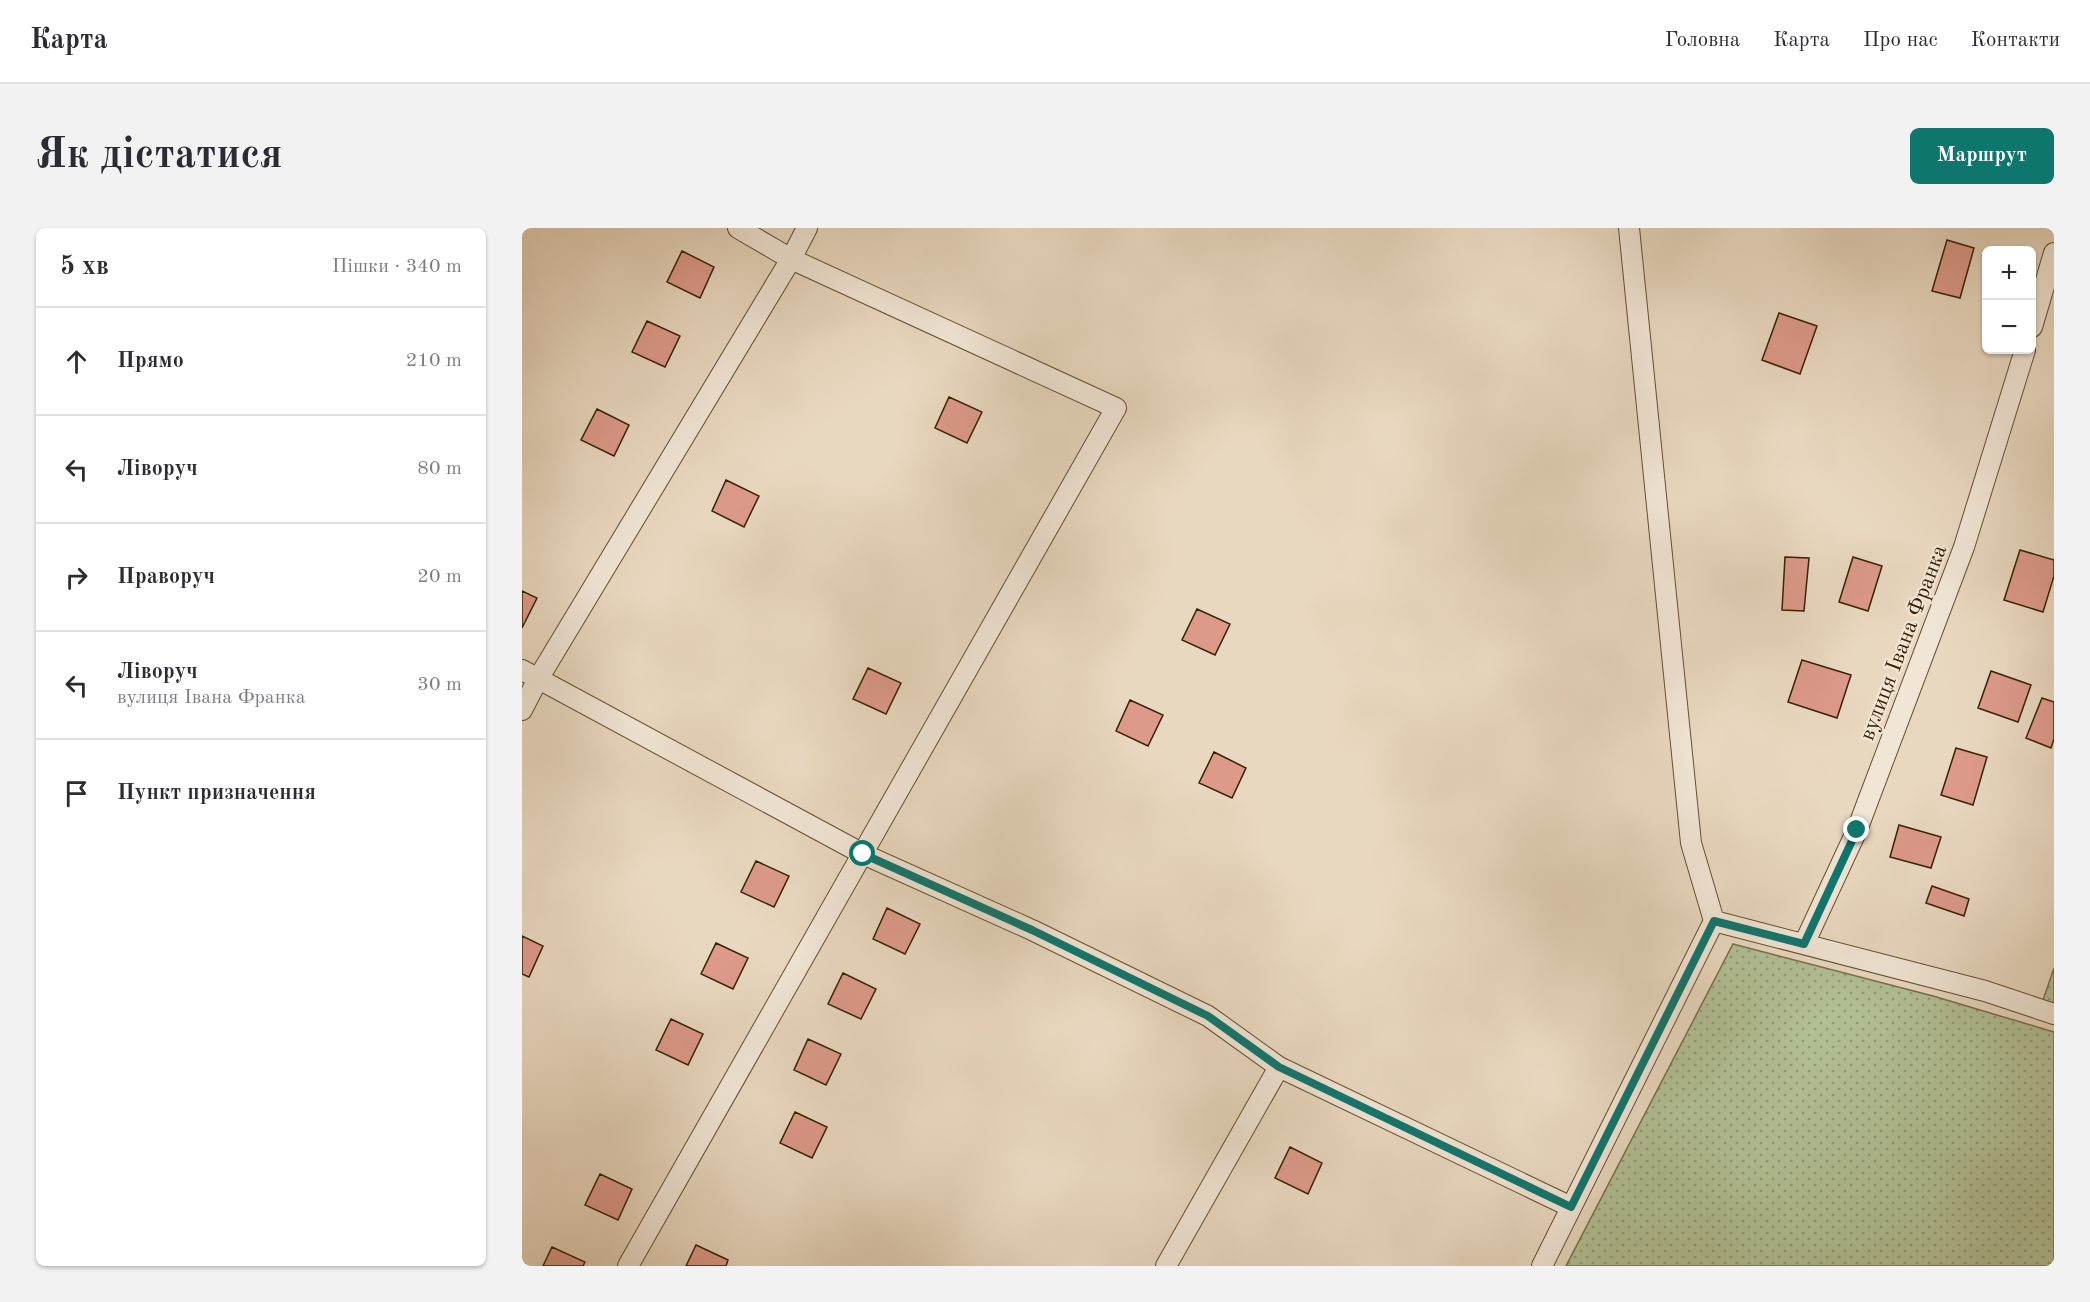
<!DOCTYPE html>
<html lang="uk">
<head>
<meta charset="utf-8">
<style>
	:root { --surface:#fff; --page:#f2f2f3; --text:#2b2b33; --muted:#7c7c81; --line:#e1e1e2; --accent:#0f766e }
	body { margin:0; font-family:"Old Standard TT",serif; background:var(--page); color:var(--text) }
	.controls { position:absolute; right:18px; top:18px; display:grid; overflow:hidden; border-radius:9px; box-shadow:0 2px 4px #0004 }
	.controls button { width:54px; height:54px; display:grid; place-items:center; padding:0; border:0; border-bottom:2px solid var(--line); background:var(--surface); color:var(--text); font:30px sans-serif }
	.stop { position:absolute; width:18px; height:18px; margin:-14px; border:4px solid #0f766e; border-radius:50%; background:#fff }
	.stop.end { background:#0f766e; border-color:#fff; box-shadow:0 2px 6px #0008 }
	.list { margin:0; padding:0; list-style:none }
	h2 { display:flex; justify-content:space-between; align-items:center; height:78px; margin:0; padding:0 24px; font-size:26px }
	h2 small { font-size:20px; font-weight:400; color:var(--muted) }
	.list li { display:grid; grid-template-columns:39px 1fr auto; gap:18px; align-items:center; box-sizing:border-box; height:108px; padding:0 24px; border-top:2px solid var(--line) }
	.list b { display:block; font-size:22px; white-space:nowrap }
	.list p { margin:0; font-size:20px; white-space:nowrap; color:var(--muted) }
	.list em { font-size:20px; font-style:normal; color:var(--muted) }
	.icon { flex:none; width:33px; height:33px; fill:none; stroke:currentColor; stroke-width:2; stroke-linecap:round; stroke-linejoin:round }
	.map { position:relative; flex:none; width:1532px; height:1038px; overflow:hidden; border-radius:9px }
	header { display:flex; align-items:center; gap:36px; box-sizing:border-box; height:84px; padding:0 30px; background:var(--surface); border-bottom:2px solid var(--line) }
	header strong { font-size:28px }
	nav { display:flex; gap:33px; margin-inline-start:auto; font-size:21px }
	.intro { display:flex; align-items:center; justify-content:space-between; box-sizing:border-box; height:144px; padding:0 36px }
	h1 { margin:0; font-size:42px }
	.button { padding:15px 27px; border-radius:9px; background:var(--accent); color:#fff; font-size:21px; font-weight:700 }
	main { display:flex; gap:36px; padding:0 36px }
	aside { flex:1; background:var(--surface); border-radius:9px; box-shadow:0 2px 4px #0004 }
	.map>svg:first-child { display:block }
</style>
</head>
<body>
<header>
<strong>Карта</strong>
<nav><a>Головна</a><a>Карта</a><a>Про нас</a><a>Контакти</a></nav>
</header>
<div class="intro"><h1>Як дістатися</h1><a class="button">Маршрут</a></div>
<main>
<aside>
<h2>5 хв<small>Пішки · 340 m</small></h2>
<ul class="list">
<li><svg class="icon" aria-label="ahead" viewBox="0 0 24 24"><path d="M12 20V5M6 11l6-6 6 6"/></svg><div><b>Прямо</b></div><em>210 m</em></li>
<li><svg class="icon" aria-label="left" viewBox="0 0 24 24"><path d="M17 20v-9H6M10 6l-5 5 5 5"/></svg><div><b>Ліворуч</b></div><em>80 m</em></li>
<li><svg class="icon" aria-label="right" viewBox="0 0 24 24"><path d="M7 20v-9h11M14 6l5 5-5 5"/></svg><div><b>Праворуч</b></div><em>20 m</em></li>
<li><svg class="icon" aria-label="left" viewBox="0 0 24 24"><path d="M17 20v-9H6M10 6l-5 5 5 5"/></svg><div><b>Ліворуч</b><p>вулиця Івана Франка</p></div><em>30 m</em></li>
<li><svg class="icon" aria-label="arrive" viewBox="0 0 24 24"><path d="M6 21V4h12l-3 4 3 4H6"/></svg><div><b>Пункт призначення</b></div></li>
</ul>
</aside>
<div class="map">
<svg width="1532" height="1038" viewBox="0 0 1532 1038">
	<defs>
		<pattern id="garden-dots" width="8" height="8" patternUnits="userSpaceOnUse" patternTransform="scale(1.5)"><rect width="8" height="8" fill="#b2c096"/><path d="M2 2h.1M6 6h.1" fill="none" stroke="#929c78" stroke-width="1.8" stroke-linecap="round"/></pattern>
	</defs>
	<rect width="100%" height="100%" fill="#e9d8c0"/>
	<filter id="stains"><feTurbulence type="fractalNoise" baseFrequency=".00333" numOctaves="4"/><feColorMatrix values="0 0 0 0 .2 0 0 0 0 .09 0 0 0 0 .02 0 0 0 .5 -.17"/></filter>
	<radialGradient id="worn" r=".72"><stop offset=".6" stop-color="#630" stop-opacity="0"/><stop offset="1" stop-color="#630" stop-opacity=".3"/></radialGradient>
	<path fill="url(#garden-dots)" stroke="#75704b" stroke-width="1.5" d="M1211,716l200,52 121,36v234h-488z
		M1532,740v46l-14,-5z"/>
	<path fill="#dd9a8b" stroke="#382100" stroke-width="1.5" d="M1425,12l27,8 -14,50 -28,-7z
		M160,23l32,16 -14,31 -33,-16z
		M1257,85l38,13 -17,48 -38,-14z
		M125,93l33,15 -15,31 -33,-15z
		M427,169l33,15 -15,31 -32,-15z
		M75,181l32,16 -15,31 -33,-16z
		M204,252l33,16 -15,31 -32,-16z
		M1498,322l34,10v16l-11,36 -39,-12z
		M1263,329l24,1 -5,53 -22,-1z
		M1331,329l29,9 -14,45 -29,-9z
		M0,363l15,7 -15,30z
		M675,381l33,15 -15,31 -33,-15z
		M1280,432l49,15 -14,43 -49,-16z
		M346,440l33,15 -15,31 -33,-15z
		M1469,443l40,14 -13,37 -40,-14z
		M1520,470l12,4v37l-3,9 -25,-10z
		M608,472l33,15 -15,31 -32,-15z
		M1434,520l31,9 -14,48 -32,-10z
		M692,524l32,16 -14,30 -33,-15z
		M1377,597l42,12 -10,31 -41,-11z
		M234,633l33,15 -15,31 -33,-15z
		M1410,658l37,13 -5,17 -38,-13z
		M365,680l33,16 -15,30 -32,-15z
		M0,708l21,10 -14,31 -7,-3z
		M194,715l32,15 -15,31 -32,-15z
		M321,745l33,16 -15,30 -33,-15z
		M149,791l32,15 -15,31 -32,-15z
		M286,811l33,15 -15,31 -32,-15z
		M273,884l32,15 -15,31 -32,-15z
		M768,919l32,16 -14,31 -33,-16z
		M78,946l32,15 -14,31 -33,-15z
		M174,1017l32,15 -2,6h-40z
		M30,1019l33,15 -2,4h-40z"/>
	<g fill="none" stroke-linecap="round" stroke-linejoin="round">
		<g stroke="#644f30" stroke-width="22">
			<path id="minor" d="M1510,99l22,-74
				M0,442l341,184 169,76 176,86 71,51 292,140
				M0,482l16,-31 253,-420 16,-31
				M1192,693l271,70 69,23
				M1282,716l53,-114 107,-283 61,-197
				M106,1038l488,-858 -325,-149 -53,-31
				M644,1038l113,-199
				M1020,1038l172,-345 -23,-78 -62,-615"/>
		</g>
		<use href="#minor" stroke="#f1e6d6" stroke-width="20"/>
	</g>
	<g fill="none" stroke-linecap="round" stroke-linejoin="round">
		<path stroke="#0f766e" stroke-width="8" d="M341,626l169,76 176,86 71,51 292,140 143,-286 90,23 53,-114"/>
	</g>
	<g text-anchor="middle" stroke-width="4.5" stroke-linejoin="round" paint-order="stroke">
		<g font-size="22" fill="#382100" stroke="#f1e6d6">
			<text transform="translate(1380 414) rotate(-69)" y="8">вулиця Івана Франка</text>
		</g>
	</g>
	<rect width="100%" height="100%" filter="url(#stains)"/>
	<rect width="100%" height="100%" fill="url(#worn)"/>
</svg>
<div class="controls">
<button>+</button>
<button>−</button>
</div>
<div class="stop" style="left:341px;top:626px"></div>
<div class="stop end" style="left:1335px;top:602px"></div>
</div>
</main>
</body>
</html>
